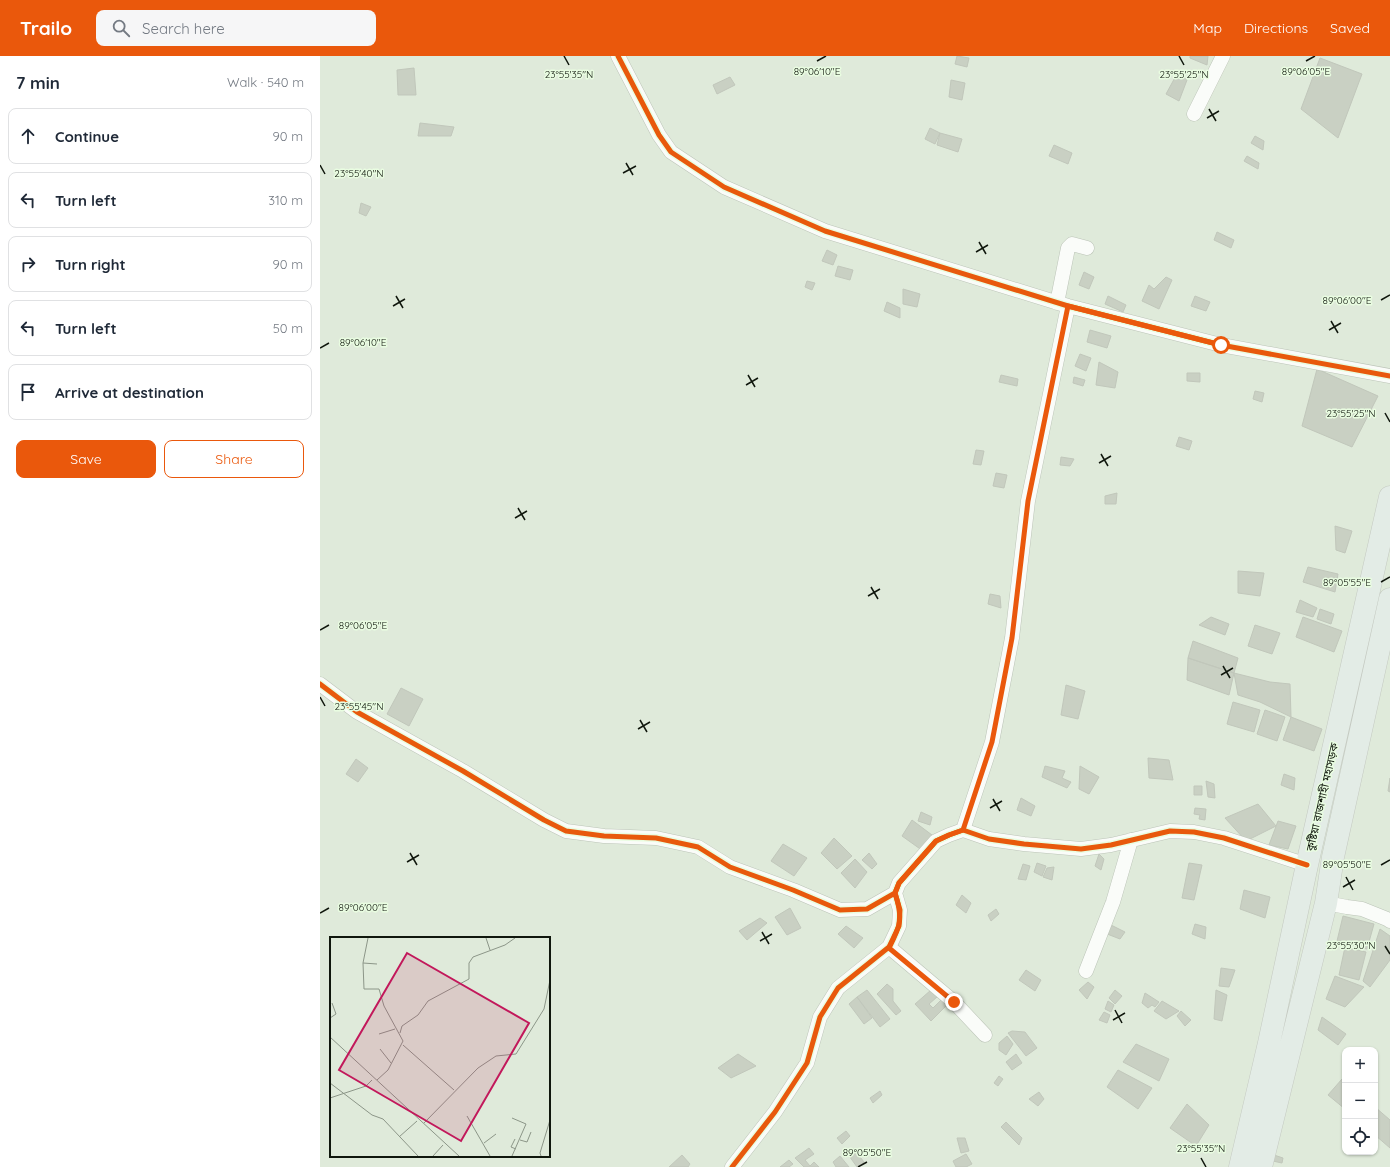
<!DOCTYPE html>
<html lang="en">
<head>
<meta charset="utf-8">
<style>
	:root { --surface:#fff; --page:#f6f6f7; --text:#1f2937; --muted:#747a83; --line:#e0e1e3; --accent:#ea580c }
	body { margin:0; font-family:Quicksand,"Noto Sans Bengali",sans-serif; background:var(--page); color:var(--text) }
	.controls { position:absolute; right:12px; bottom:12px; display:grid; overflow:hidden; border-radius:8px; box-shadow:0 1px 3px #0004 }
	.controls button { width:36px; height:36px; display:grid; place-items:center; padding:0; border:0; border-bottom:1px solid var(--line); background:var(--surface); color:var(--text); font:20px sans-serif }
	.stop { position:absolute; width:12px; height:12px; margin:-9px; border:3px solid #ea580c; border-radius:50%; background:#fff }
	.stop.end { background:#ea580c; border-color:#fff; box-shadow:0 1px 4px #0008 }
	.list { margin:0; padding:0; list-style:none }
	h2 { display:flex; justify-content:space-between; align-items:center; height:52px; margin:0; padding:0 16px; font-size:17px }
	h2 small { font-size:13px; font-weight:400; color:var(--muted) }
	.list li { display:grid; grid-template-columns:26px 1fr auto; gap:12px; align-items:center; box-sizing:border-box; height:56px; margin:0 8px 8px; padding:0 8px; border:1px solid var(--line); border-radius:8px }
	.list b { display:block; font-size:15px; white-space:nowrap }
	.list em { font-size:13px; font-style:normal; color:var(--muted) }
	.actions { display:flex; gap:8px; padding:12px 16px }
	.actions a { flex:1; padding:9px 0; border:1px solid var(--accent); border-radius:8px; text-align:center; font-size:14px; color:var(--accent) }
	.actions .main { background:var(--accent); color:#fff }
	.icon { flex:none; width:22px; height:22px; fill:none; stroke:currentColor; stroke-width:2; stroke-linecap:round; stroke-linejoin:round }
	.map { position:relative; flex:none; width:1070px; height:1111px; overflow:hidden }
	header { display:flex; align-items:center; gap:24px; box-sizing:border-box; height:56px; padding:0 20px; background:var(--accent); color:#fff }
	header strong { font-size:19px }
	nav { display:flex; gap:22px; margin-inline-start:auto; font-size:14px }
	.search { width:280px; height:36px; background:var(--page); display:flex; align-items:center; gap:10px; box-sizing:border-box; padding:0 14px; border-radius:8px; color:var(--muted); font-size:15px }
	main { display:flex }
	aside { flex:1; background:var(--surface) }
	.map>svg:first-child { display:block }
</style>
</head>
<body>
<header>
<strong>Trailo</strong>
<div class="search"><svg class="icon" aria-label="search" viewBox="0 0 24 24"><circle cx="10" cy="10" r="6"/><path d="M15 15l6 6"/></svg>Search here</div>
<nav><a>Map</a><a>Directions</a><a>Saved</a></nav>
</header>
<main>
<aside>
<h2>7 min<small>Walk · 540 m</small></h2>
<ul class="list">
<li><svg class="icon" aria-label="ahead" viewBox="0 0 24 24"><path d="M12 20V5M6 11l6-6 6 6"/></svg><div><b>Continue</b></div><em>90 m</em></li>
<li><svg class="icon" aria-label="left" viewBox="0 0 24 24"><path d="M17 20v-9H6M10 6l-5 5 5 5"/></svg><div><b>Turn left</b></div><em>310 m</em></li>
<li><svg class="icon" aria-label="right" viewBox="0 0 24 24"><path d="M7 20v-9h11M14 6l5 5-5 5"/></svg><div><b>Turn right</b></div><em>90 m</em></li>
<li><svg class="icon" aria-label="left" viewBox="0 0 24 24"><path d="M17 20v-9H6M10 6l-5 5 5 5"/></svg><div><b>Turn left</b></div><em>50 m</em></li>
<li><svg class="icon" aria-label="arrive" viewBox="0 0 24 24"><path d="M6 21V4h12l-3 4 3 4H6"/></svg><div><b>Arrive at destination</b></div></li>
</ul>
<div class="actions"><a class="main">Save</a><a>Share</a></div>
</aside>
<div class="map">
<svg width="1070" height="1111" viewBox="0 0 1070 1111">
	<rect width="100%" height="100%" fill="#dfeada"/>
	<path fill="#c9d0c3" stroke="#c1c7bb" d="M637,0l12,2 -2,9 -12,-3z
		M870,0h18l-1,9 -17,-7z
		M1000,2l42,16 -24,64 -37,-29z
		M94,12l2,27h-18l-1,-25z
		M858,16l9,8 -8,21 -13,-7z
		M410,21l5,8 -18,9 -4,-9z
		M631,24l14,3 -3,17 -13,-3z
		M100,67l34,4 -3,9h-33z
		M610,72l10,5 -5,11 -10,-5z
		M620,77l22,6 -4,13 -21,-7z
		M935,80l9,5 -1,9 -12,-7z
		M734,89l18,8 -4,11 -19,-8z
		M927,100l12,7 -1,6 -14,-8z
		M41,147l10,4 -5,9 -7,-3z
		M897,176l17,8 -3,8 -17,-8z
		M507,194l10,5 -4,10 -11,-4z
		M518,210l15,4 -3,10 -15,-4z
		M764,216l10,5 -5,12 -10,-4z
		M846,221l6,3 -13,29 -17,-8 7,-16 5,4z
		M487,225l8,2 -3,7 -7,-3z
		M583,233l17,5 -3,13 -14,-3z
		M788,240l18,9 -3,7 -18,-8z
		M875,240l15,6 -4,9 -15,-5z
		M567,246l13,6v10l-16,-7z
		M770,274l21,6 -4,12 -20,-6z
		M760,298l11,4 -5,13 -11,-5z
		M779,306l19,10 -3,16 -19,-3z
		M997,313l61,27 -26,51 -50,-21z
		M867,317h13v9l-13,-1z
		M681,319l17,4 -1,7 -18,-4z
		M754,321l11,3 -2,6 -10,-3z
		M935,335l9,2 -2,9 -9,-3z
		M859,381l13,4 -3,9 -13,-4z
		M656,394l8,1 -3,14 -8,-1z
		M741,401l13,2 -4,7 -10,-1z
		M676,417l11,2 -3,13 -11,-2z
		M797,437l-1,11h-11v-8z
		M1015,470l17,5 -7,22 -9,-3z
		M988,511l30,7 -3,18 -32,-10z
		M918,515l26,2 -4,23 -22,-3z
		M670,538l10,2 1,12 -13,-4z
		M980,544l17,8 -4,9 -17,-5z
		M1000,553l14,5 -3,10 -14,-5z
		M891,561l18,7 -4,11 -26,-10z
		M983,561l39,14 -8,21 -38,-15z
		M935,569l25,8 -8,21 -24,-8z
		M873,585l45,17 -4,15 -46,-15z
		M868,602l46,15 -5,22 -42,-15z
		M914,617l36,9 20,2 1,33 -31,-15 -22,-7z
		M746,629l19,6 -7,28 -17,-4z
		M81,632l22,11 -14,27 -22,-12z
		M913,646l27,8 -6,22 -27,-8z
		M945,654l20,7 -8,24 -20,-7z
		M971,661l31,12 -8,22 -31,-11z
		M828,702l21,2 4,20 -24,-2z
		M36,703l12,9 -10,14 -12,-8z
		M725,710l20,5 -3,7 9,4 -4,6 -25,-11z
		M760,710l19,11 -10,17 -10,-5z
		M964,718l11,4 -1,12 -13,-5z
		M1070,722v14l-2,-1z
		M886,725l8,3 1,14 -7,-1z
		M874,730h8v9h-8z
		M701,742l14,8 -4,10 -14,-6z
		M938,748l18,22 -30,15 -21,-23z
		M875,752l11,1 -1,11 -6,-1 1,-4 -6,-1z
		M601,756l11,5 -2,8 -12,-4z
		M592,764l20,15 -9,16 -21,-15z
		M958,765l18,5 -8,23 -19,-4z
		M514,782l18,18 -15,13 -16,-16z
		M463,788l24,14 -13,18 -23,-15z
		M549,797l8,11 -5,5 -10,-9z
		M779,798l5,5 -3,11 -6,-4z
		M535,803l12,13 -12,16 -14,-15z
		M717,807l9,3 -4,10 -8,-4z
		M869,807l13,2 -8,35 -12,-2z
		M703,808l7,2 -4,14 -8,-1z
		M734,811l-2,13 -9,-3 4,-9z
		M924,834l26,7 -5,21 -25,-9z
		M642,839l9,8 -5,10 -10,-8z
		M470,852l11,20 -14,7 -12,-18z
		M676,853l3,5 -8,7 -3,-6z
		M1023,860l31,8 -7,25 -30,-8z
		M440,862l7,5 -20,17 -8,-9z
		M785,866l20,10 -5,7 -18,-7z
		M875,868l11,3 -1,12 -13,-5z
		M526,870l17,12 -9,10 -16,-14z
		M1060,873l10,7v24l-20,27 -7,-6z
		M1025,891l21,5 -7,28 -20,-5z
		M901,912l14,2 -6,17 -10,-1z
		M706,914l15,10 -6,11 -16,-11z
		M1015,920l29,11 -19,20 -19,-8z
		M768,926l6,5 -7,12 -8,-9z
		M567,928l6,5v12l8,10 -5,4 -19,-21z
		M547,934l23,29 -10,8 -23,-30z
		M611,934l6,7 -8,7 4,4 9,-9 5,6 -16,16 -16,-17z
		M795,934l7,6 -7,8 -6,-6z
		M896,934l11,5 -5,26 -8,-2z
		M825,937l14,9 -4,5 -3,-2 -4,3 -6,-5z
		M537,941l15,21 -8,6 -15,-20z
		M788,945l6,4 -3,7 -6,-3z
		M842,945l17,10 -13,8 -12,-8z
		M861,955l10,9 -6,6 -8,-10z
		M784,956l6,3 -3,8 -8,-3z
		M1002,961l24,17 -8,11 -20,-15z
		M692,975l13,1 12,16 -11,8 -18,-23z
		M687,980l6,8 -7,11 -7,-5v-7z
		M816,988l33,15 -10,22 -36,-19z
		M418,998l18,12 -25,12 -13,-10z
		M696,998l6,9 -10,7 -6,-8z
		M798,1014l34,18 -14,21 -31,-22z
		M679,1020l4,3 -5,7 -4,-3z
		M1022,1023l3,2v28l-17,-14z
		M560,1035l2,4 -9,8 -3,-5z
		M719,1036l5,7 -6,7 -9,-7z
		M867,1048l22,21 -13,21 -26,-18z
		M1055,1051l15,13v28l-15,-13z
		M686,1066l16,16 -3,7 -18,-18z
		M526,1075l4,5 -8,8 -5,-6z
		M637,1082h8l4,13 -8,2z
		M489,1092l5,6 -9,6 5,6 4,-4 5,5h-15l-9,-9z
		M533,1092l11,14 -5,5h-2l-10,-14z
		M646,1098l6,10 -6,3h-10l-3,-6z
		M951,1098l12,4 -1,5 -14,-3z
		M362,1099l8,9 -2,3h-19z
		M520,1100l9,11h-13l-3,-5z
		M469,1104l4,4 -4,3h-9z"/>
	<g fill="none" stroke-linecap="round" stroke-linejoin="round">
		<g stroke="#bcc4b8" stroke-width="15">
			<path id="minor" d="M298,0l41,79 12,17 53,35 101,44 243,75 153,39 169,31
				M874,58l29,-58
				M737,247l11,-55 4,-4 15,4
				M0,628l37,28 106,59 81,49 22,11 38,5 52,2 42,9 32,20 63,23 47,20 27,-1 28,-16
				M643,774l29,-88 20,-104 16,-137 40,-195
				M1006,847l21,4 15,2 25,10 3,2
				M569,891l65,55 31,33
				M766,915l27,-69 18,-62
				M412,1111l43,-55 32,-49 13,-46 18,-29 51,-41 10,-21 1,-16 -5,-17 4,-10 37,-42 13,-6 14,-5 26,9 35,5 57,5 30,-4 59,-14 24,1 30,6 83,27"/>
		</g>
		<g stroke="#c4c9c1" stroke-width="23">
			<path id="trunk" d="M920,1111l29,-124 38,-178 83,-368
				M941,1111l65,-264 7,-46 57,-258"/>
		</g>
		<use href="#minor" stroke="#fafcf9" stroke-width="14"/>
		<use href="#trunk" stroke="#e3ece6" stroke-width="22"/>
		<g stroke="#e9fde1" stroke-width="8">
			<path id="cycleway" d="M298,0l41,79 12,17 53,35 101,44 243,75 153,39 169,31
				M0,628l37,28 106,59 81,49 22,11 38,5 52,2 42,9 32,20 63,23 47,20 27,-1 28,-16
				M412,1111l43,-55 32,-49 13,-46 18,-29 51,-41 10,-21 1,-16 -5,-17 4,-10 37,-42 13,-6 14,-5 26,9 35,5 57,5 30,-4 59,-14 24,1 30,6 83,27"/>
		</g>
		<use href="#cycleway" stroke="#e8590c" stroke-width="5"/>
	</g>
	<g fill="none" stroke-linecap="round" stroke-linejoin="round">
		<path stroke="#ea580c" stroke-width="5" d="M634,946l-65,-54c12,-23 14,-30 6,-55l4,-10 37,-42 13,-6 14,-5 29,-88 20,-104 16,-137 40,-195 153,39"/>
	</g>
	<path fill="none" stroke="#10170d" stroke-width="1.5" d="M244,0l5,9M859,0l5,9M497,5l9,-5M986,5l9,-5M889,53l7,12M887,62l12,-7M306,107l7,12M0,109l5,9M303,117l13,-7M659,186l7,12M656,196l12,-7M76,240l7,12M1061,244l9,-5M73,250l12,-7M1011,265l7,12M1009,274l12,-7M0,292l9,-5M428,319l7,12M426,329l12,-7M1065,357l5,9M781,398l7,12M779,407l12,-7M198,452l7,12M195,462l12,-7M1061,526l9,-5M551,531l7,12M548,540l12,-7M0,574l9,-5M903,610l7,12M901,619l12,-7M0,641l5,9M320,664l7,12M318,673l12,-7M673,743l7,12M670,752l12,-7M90,797l7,12M87,806l12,-7M1061,809l9,-5M1026,821l7,13M1023,831l12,-7M0,857l9,-5M442,876l7,12M440,885l12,-7M1065,890l5,8M795,954l7,13M793,964l12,-7M881,1102l5,9M538,1111l9,-5"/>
	<g text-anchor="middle" stroke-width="3" stroke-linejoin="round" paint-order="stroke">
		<g font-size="11" fill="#10170d" stroke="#e9fde1">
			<text transform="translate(1002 741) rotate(-77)" y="4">কুষ্টিয়া রাজশাহী মহাসড়ক</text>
		</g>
	</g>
	<g transform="translate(10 881)">
		<rect width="220" height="220" fill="#dfeada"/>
		<path fill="none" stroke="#8c9688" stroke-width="1" d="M38,1l-5,25 1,26h15l5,17 19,35 -15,29 -11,10M156,1l4,12M33,26l14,1M0,81l6,-4 -4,-11M70,96l2,-7 16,-11 10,-14 41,-22v-16l4,-6 32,-12 10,-7M49,97l16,-5M0,100l129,119M73,108l51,45M50,112l11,14M0,146l42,32 11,4 35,37M0,161l36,-12 6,-6M137,179l23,40M182,181l14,6 -14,32M94,186l54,-55 18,-12 20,-2 28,-45 6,-29M69,200l18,-16M185,202l-4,8 5,2M190,203l7,2 4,-10M154,206l12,-9M103,219l10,-11M211,219l-1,-3 10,-33"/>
		<path fill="#c2185b" fill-opacity="0.15" stroke="#c2185b" stroke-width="2" d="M77,16l122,70 -68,118 -122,-71z"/>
		<rect width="220" height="220" fill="none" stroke="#10170d" stroke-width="2"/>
	</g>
	<g font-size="10" text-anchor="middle" fill="#10170d" stroke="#e9fde1" stroke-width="3" stroke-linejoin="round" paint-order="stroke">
		<text x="497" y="19">89°06'10"E</text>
		<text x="986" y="19">89°06'05"E</text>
		<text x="864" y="22">23°55'25"N</text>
		<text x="249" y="22">23°55'35"N</text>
		<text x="39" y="121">23°55'40"N</text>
		<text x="1027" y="248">89°06'00"E</text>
		<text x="43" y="290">89°06'10"E</text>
		<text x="1031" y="361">23°55'25"N</text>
		<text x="1027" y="530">89°05'55"E</text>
		<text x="43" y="573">89°06'05"E</text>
		<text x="39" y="654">23°55'45"N</text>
		<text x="1027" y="812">89°05'50"E</text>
		<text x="43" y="855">89°06'00"E</text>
		<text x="1031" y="893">23°55'30"N</text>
		<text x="881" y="1096">23°55'35"N</text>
		<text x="547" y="1100">89°05'50"E</text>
	</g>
</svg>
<div class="controls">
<button>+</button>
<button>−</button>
<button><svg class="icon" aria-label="locate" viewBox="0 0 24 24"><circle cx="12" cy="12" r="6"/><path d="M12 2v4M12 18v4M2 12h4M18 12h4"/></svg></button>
</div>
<div class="stop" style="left:901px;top:289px"></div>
<div class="stop end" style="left:634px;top:946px"></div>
</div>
</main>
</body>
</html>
